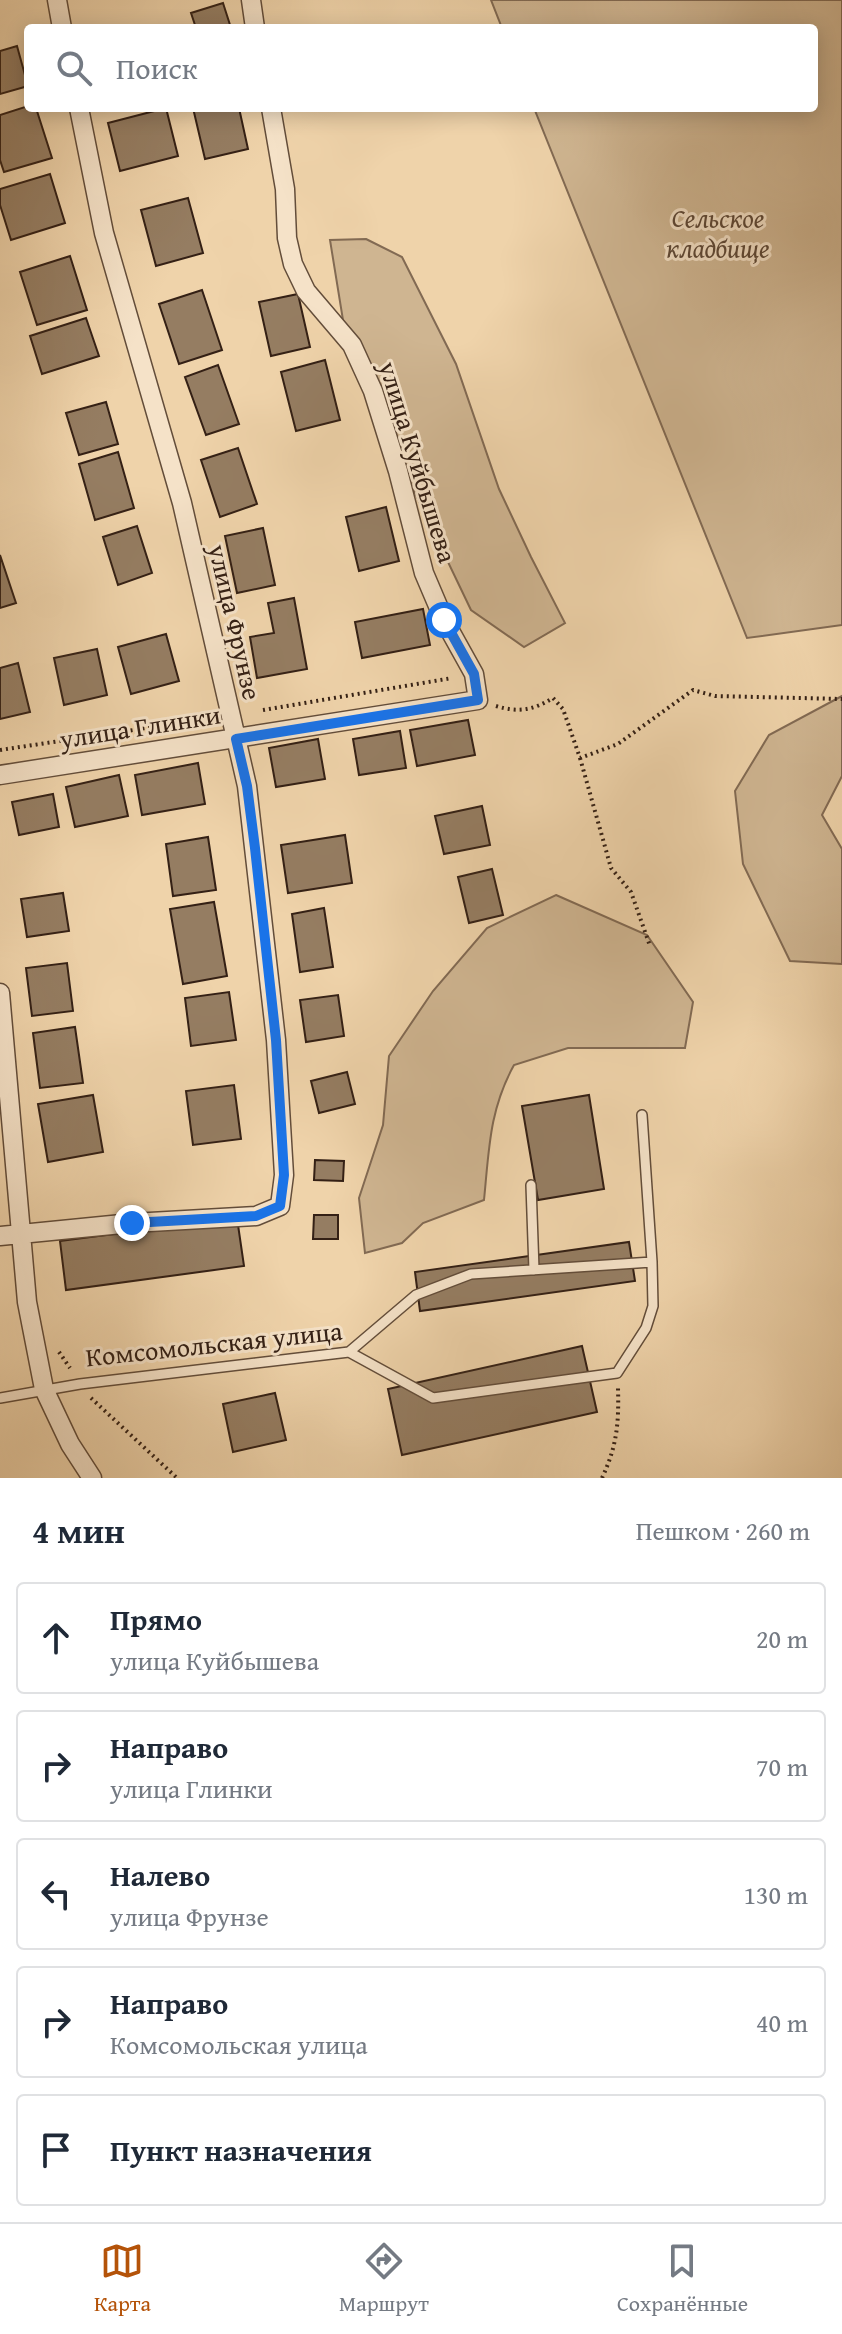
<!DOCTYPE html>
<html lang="ru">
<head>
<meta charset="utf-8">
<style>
	:root { --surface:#fff; --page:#f2f2f3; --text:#1f2937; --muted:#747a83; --line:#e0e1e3; --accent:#b45309 }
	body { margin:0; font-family:"Gentium Book Plus",serif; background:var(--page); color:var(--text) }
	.stop { position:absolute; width:24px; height:24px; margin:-18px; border:6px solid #1a73e8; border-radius:50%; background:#fff }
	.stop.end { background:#1a73e8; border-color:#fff; box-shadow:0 2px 8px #0008 }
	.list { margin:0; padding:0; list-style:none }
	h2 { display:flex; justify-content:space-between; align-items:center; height:104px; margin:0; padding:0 32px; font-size:34px }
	h2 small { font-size:26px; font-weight:400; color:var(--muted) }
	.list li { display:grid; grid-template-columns:52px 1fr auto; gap:24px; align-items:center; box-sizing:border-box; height:112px; margin:0 16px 16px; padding:0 16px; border:2px solid var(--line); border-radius:8px }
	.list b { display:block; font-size:30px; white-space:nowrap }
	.list p { margin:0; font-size:26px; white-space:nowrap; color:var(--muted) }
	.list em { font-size:26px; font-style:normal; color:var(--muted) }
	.icon { flex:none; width:44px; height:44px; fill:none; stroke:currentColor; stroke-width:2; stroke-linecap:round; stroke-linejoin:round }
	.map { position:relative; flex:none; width:842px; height:1478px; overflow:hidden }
	.search { position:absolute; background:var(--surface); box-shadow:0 4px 20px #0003; left:24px; right:24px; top:24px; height:88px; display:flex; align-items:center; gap:20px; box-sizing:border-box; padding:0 28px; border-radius:8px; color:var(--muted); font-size:30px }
	.sheet { height:744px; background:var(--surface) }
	nav { display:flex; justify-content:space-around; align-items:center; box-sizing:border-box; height:112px; border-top:2px solid var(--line); background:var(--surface); font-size:22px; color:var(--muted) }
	nav a { display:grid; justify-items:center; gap:4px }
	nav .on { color:var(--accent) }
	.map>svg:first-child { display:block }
</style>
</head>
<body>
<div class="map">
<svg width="842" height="1478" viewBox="0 0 842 1478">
	<rect width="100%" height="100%" fill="#efd3aa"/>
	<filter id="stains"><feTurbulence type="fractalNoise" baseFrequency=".0025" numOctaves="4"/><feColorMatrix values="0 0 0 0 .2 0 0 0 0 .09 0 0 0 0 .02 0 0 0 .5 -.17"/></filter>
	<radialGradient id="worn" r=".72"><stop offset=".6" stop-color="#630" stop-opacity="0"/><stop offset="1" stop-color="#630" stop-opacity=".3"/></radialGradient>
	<path fill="#cfb591" stroke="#826a53" stroke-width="2" d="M491,0h351v625l-95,13 -213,-530h280v-80h-312z
		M366,239l36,18 54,107 43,125 32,68 34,66 -41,24 -53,-37 -80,-167 -43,-92 -18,-111z
		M842,696v80l-20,39 20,34v115l-52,-3 -47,-97 -8,-73 34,-56z
		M556,895l91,40 46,67 -8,46h-117l-54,17c-25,45 -25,86 -30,135l-61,23 -21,20 -37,10 -6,-55 24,-73 6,-69 44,-65 54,-63z"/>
	<path fill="#957d62" stroke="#342015" stroke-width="2" d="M223,3l8,25h-35l-5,-15z
		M17,46l11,40 -28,8v-43z
		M28,106v2h8l16,50 -48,14 -4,-12v-45z
		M166,108l12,48 -58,15 -12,-48z
		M193,108h46l9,41 -43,10z
		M50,174l15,49 -54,17 -11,-35v-16z
		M188,198l15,55 -47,13 -15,-56z
		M70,256l17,54 -50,15 -17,-53z
		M202,290l20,60 -43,14 -20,-60z
		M298,294l12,53 -39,9 -12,-54z
		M86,318l13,38 -57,18 -12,-38z
		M325,360l15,60 -44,11 -15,-59z
		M218,365l21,59 -33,11 -21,-58z
		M106,402l12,42 -39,11 -13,-42z
		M238,448l19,56 -37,13 -19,-57z
		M118,452l16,56 -39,12 -16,-56z
		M386,507l13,54 -40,10 -13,-54z
		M137,526l15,47 -34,12 -15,-48z
		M263,528l12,57 -38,8 -12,-57z
		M0,555l16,48 -16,5z
		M294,598l13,71 -50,9 -7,-41 24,-4 -6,-30z
		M423,609l7,36 -68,13 -7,-36z
		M166,634l13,47 -48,13 -13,-47z
		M97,649l10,46 -43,10 -10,-47z
		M18,663l12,49 -30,7v-51z
		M468,720l7,35 -58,11 -7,-36z
		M400,731l6,37 -47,7 -6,-36z
		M318,739l7,40 -49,8 -7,-39z
		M198,763l7,41 -63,11 -7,-40z
		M119,775l9,41 -53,11 -9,-40z
		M53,794l6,33 -40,8 -7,-33z
		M482,806l8,39 -46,9 -9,-38z
		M345,835l7,48 -64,10 -7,-48z
		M208,837l8,53 -43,6 -7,-52z
		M492,869l11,46 -34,8 -11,-46z
		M63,893l6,38 -42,6 -6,-38z
		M214,902l13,74 -44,8 -13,-75z
		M324,908l9,59 -33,5 -8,-58z
		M67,963l6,48 -41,5 -6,-48z
		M229,992l7,48 -45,6 -6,-48z
		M338,995l6,41 -38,6 -6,-42z
		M75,1027l8,56 -43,5 -7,-55z
		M347,1072l8,32 -36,9 -8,-32z
		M234,1085l7,54 -48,6 -7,-54z
		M93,1095l10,57 -55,10 -10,-58z
		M589,1095l15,94 -66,11 -16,-94z
		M315,1160l29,1 -1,20 -29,-1z
		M314,1215h24v24h-25z
		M237,1218l7,48 -178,24 -6,-49z
		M629,1242l6,39 -215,30 -5,-39z
		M582,1346l15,66 -195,43 -14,-66z
		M275,1393l11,47 -53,12 -10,-48z"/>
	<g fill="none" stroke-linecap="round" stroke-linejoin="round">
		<g stroke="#634d3a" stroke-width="12">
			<path id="service" d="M642,1115l10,147
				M531,1185l3,85
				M0,1398l80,-14 269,-32 84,46 184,-25 29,-45 7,-22 -1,-44 -181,12 -55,21 -67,57"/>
		</g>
		<g stroke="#634d3a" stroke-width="21">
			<path id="minor" d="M57,0l5,28
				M251,0l4,28
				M0,775l478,-75 -4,-26 -30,-54 -20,-47 -26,-102 -25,-80 -21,-46 -46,-54 -13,-27 -6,-26 -2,-49 -14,-81
				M0,993l27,309 17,87 26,55 22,34
				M0,1236l132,-13 124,-7 24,-10 4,-31 -8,-135 -29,-254 -65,-283 -78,-270 -25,-125"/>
		</g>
		<path stroke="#342015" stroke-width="4" stroke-dasharray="2 4" stroke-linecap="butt" d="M496,706c23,7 37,4 57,-8l10,11 17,49 38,-14 75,-54 22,6 127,3
			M263,710l189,-32
			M0,750l180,-27
			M580,758l31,110 20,24 19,54
			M59,1352l11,16
			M91,1398l86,80
			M602,1478c15,-32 17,-55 16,-90"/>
		<use href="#service" stroke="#f5e2c8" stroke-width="9"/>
		<use href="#minor" stroke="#f5e2c8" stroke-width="18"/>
	</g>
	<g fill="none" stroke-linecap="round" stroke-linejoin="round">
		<path stroke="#1a73e8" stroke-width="10" d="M132,1223l124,-7 24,-10 4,-31 -8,-135 -21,-192 -8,-62 -11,-47 242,-39 -4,-26 -30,-54"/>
	</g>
	<g text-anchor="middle" stroke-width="6" stroke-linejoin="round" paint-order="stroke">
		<g font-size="26" font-style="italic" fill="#5b4534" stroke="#f5e2c8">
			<text x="718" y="227">Сельское<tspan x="718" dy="30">кладбище</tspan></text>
		</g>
		<g font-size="26" fill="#342015" stroke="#f5e2c8">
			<text transform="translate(418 462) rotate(73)" y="9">улица Куйбышева</text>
			<text transform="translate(235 622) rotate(77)" y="9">улица Фрунзе</text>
			<text transform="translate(140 727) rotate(-9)" y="9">улица Глинки</text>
			<text transform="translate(214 1344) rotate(-6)" y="9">Комсомольская улица</text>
		</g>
	</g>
	<rect width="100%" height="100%" filter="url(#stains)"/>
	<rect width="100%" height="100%" fill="url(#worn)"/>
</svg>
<div class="stop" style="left:444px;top:620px"></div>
<div class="stop end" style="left:132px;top:1223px"></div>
<div class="search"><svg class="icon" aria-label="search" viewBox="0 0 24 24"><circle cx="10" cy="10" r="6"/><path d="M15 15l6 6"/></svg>Поиск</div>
</div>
<section class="sheet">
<h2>4 мин<small>Пешком · 260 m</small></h2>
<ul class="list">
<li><svg class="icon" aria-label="ahead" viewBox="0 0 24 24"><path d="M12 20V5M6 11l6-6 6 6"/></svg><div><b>Прямо</b><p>улица Куйбышева</p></div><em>20 m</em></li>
<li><svg class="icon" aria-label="right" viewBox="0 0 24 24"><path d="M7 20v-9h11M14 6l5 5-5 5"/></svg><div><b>Направо</b><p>улица Глинки</p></div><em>70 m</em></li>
<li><svg class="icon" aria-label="left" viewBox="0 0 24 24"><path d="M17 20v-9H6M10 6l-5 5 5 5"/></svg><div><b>Налево</b><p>улица Фрунзе</p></div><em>130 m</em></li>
<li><svg class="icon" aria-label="right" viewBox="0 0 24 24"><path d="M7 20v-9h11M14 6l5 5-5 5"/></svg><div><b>Направо</b><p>Комсомольская улица</p></div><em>40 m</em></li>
<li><svg class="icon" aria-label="arrive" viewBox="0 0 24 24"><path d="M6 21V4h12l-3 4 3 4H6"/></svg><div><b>Пункт назначения</b></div></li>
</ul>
</section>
<nav>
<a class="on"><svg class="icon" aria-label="map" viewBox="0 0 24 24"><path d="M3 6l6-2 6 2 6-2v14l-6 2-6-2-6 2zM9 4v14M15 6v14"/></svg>Карта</a>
<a><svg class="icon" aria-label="directions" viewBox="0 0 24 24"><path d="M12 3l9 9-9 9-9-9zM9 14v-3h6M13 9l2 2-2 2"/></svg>Маршрут</a>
<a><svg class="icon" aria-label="saved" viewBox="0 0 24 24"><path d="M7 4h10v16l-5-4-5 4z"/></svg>Сохранённые</a>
</nav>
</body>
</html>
